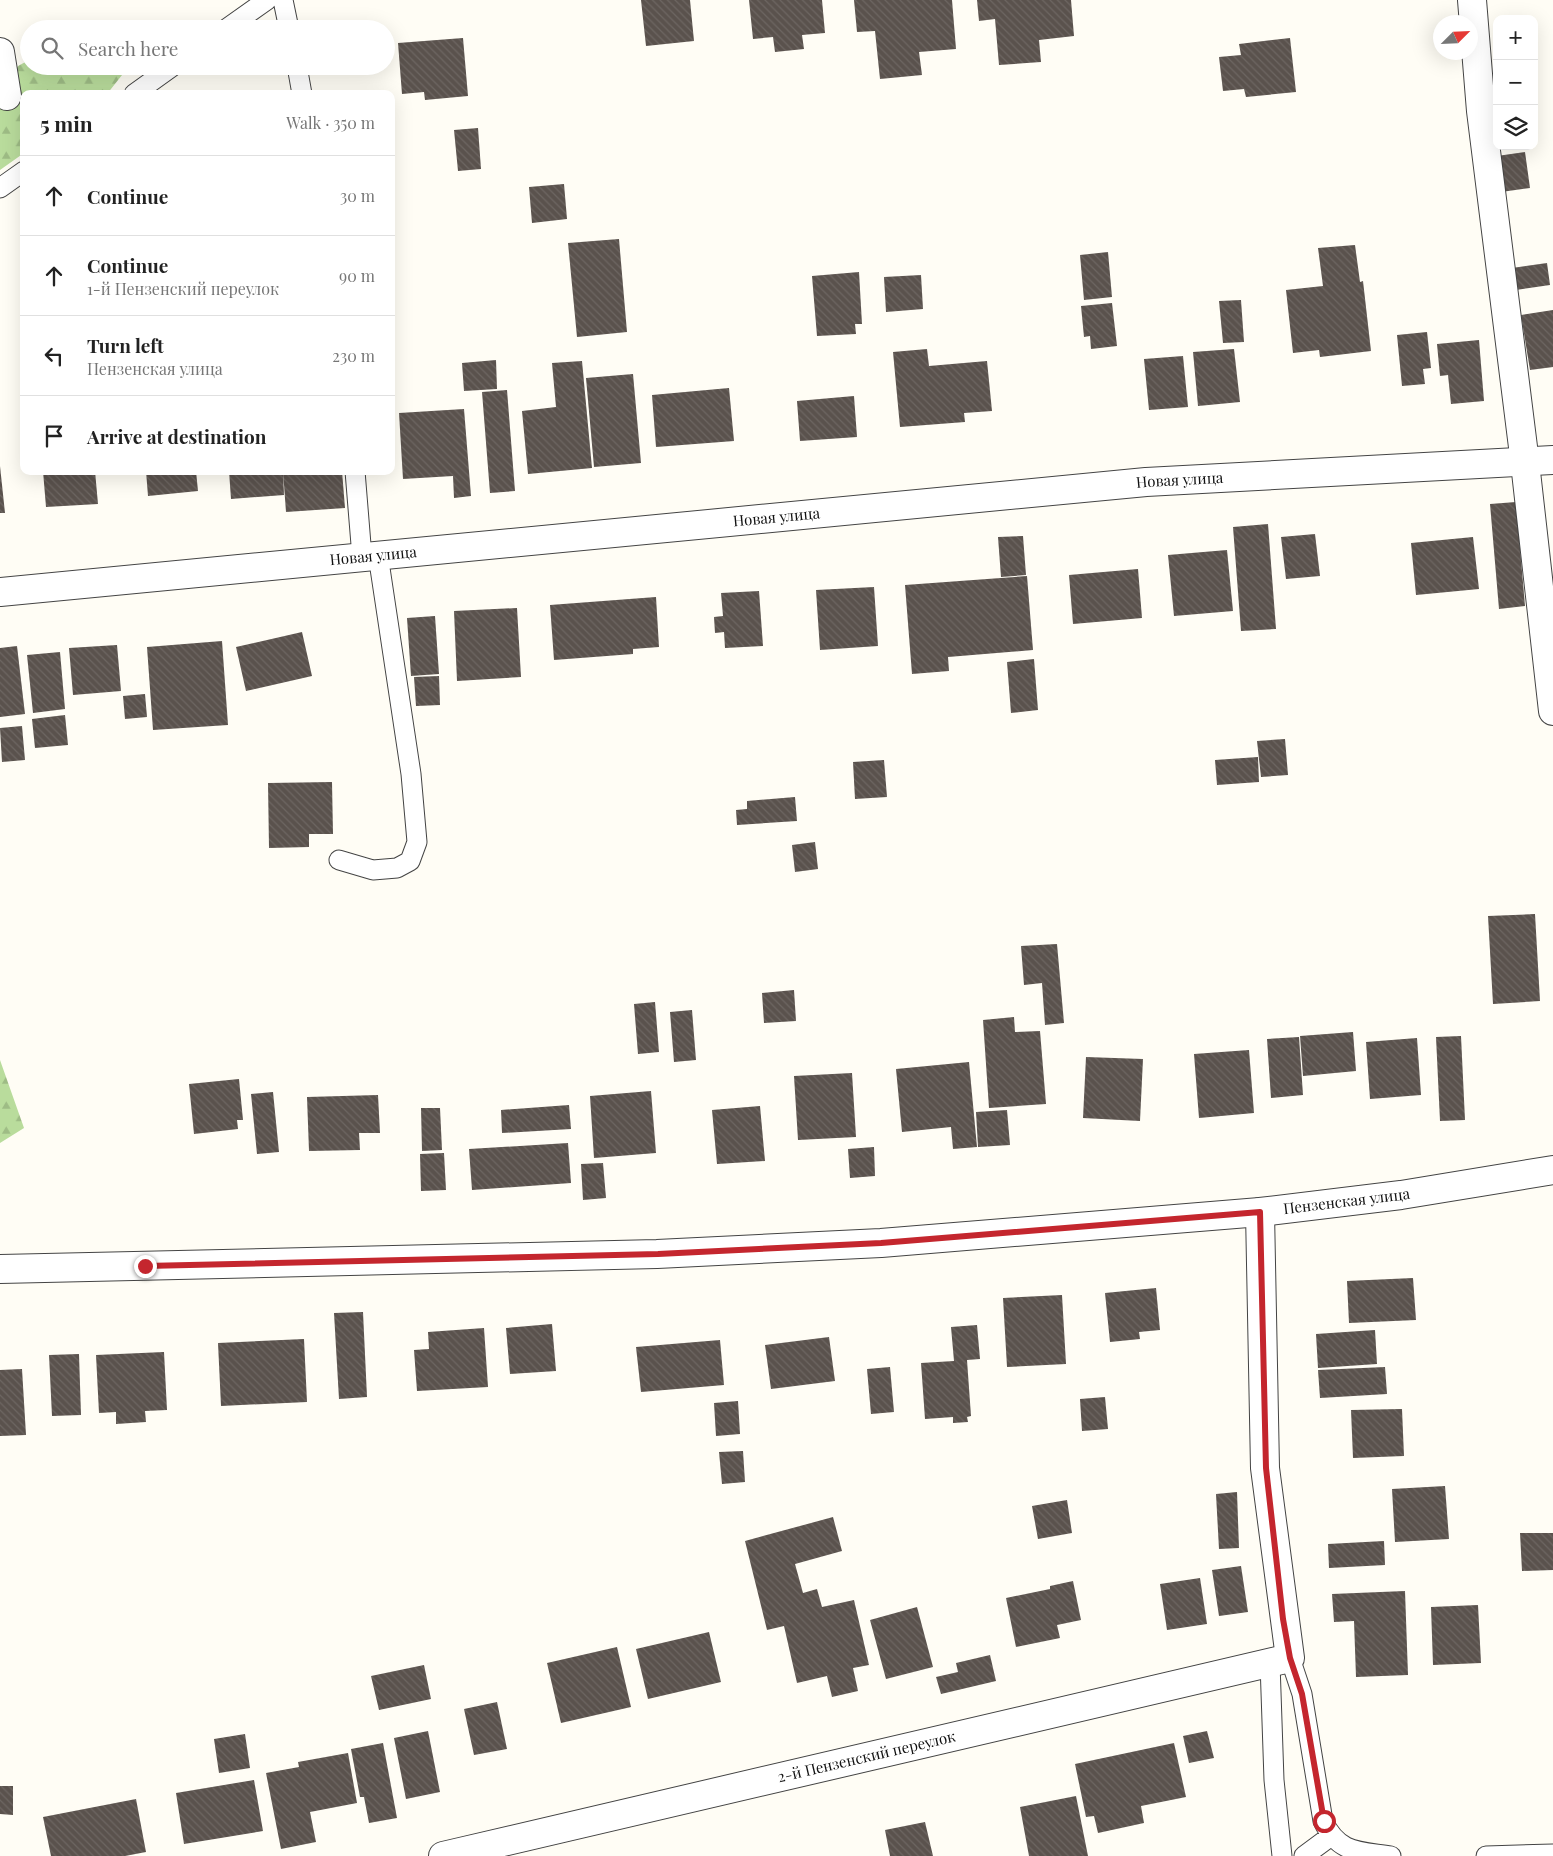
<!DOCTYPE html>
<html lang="en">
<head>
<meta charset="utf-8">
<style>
	:root { --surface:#fff; --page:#f2f2f2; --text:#222; --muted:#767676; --line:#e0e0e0 }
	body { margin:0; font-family:"Playfair Display",serif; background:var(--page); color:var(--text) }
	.controls { position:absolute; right:15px; top:15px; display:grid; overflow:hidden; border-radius:10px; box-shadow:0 5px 20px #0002 }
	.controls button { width:45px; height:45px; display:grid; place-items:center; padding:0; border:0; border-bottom:1px solid var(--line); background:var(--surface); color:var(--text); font:25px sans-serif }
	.compass { position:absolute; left:1433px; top:15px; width:45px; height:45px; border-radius:50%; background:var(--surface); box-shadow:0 5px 20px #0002; rotate:66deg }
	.stop { position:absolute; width:15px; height:15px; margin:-11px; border:4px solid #c4262e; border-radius:50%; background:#fff }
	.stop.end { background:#c4262e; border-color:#fff; box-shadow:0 1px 5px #0008 }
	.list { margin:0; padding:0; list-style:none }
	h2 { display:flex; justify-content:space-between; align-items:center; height:65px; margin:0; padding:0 20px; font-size:21px }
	h2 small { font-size:16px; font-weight:400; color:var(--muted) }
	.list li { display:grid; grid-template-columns:32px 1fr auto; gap:15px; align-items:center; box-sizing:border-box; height:80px; padding:0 20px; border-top:1px solid var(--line) }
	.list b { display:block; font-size:19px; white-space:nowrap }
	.list p { margin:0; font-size:16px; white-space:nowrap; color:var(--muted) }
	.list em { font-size:16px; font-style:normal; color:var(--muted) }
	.icon { flex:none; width:28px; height:28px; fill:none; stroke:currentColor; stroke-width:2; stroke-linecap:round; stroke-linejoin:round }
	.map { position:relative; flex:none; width:1553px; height:1856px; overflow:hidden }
	.search { position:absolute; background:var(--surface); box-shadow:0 5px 20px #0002; left:20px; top:20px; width:375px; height:55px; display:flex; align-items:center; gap:12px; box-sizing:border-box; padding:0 18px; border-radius:28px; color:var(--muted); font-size:19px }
	.panel { position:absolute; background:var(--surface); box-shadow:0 5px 20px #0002; left:20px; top:90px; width:375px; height:385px; border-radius:10px }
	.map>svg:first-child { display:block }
</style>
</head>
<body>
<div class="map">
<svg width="1553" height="1856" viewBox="0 0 1553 1856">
	<defs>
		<pattern id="forest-firs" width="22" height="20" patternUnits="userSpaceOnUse" patternTransform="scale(1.25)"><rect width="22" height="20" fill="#b9dc9c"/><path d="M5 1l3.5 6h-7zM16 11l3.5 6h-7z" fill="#9ebc85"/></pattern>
		<pattern id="building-back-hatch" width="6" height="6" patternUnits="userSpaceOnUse" patternTransform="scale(1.25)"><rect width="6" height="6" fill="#5a524d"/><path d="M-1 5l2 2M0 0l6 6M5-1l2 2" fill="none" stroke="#6d6662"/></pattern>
	</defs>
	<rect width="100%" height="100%" fill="#fffdf5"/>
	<path fill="url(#forest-firs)" d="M29,60v6h93l4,4 -19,24h-83v59l-24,17v-78l18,-26z
		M0,1060l24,68 -24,15z"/>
	<path fill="url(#building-back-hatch)" d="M641,0h49l4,41 -48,5z
		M749,0h73l3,33 -23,2 2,14 -29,3 -2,-15 -20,2z
		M854,0h98l4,49 -37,3 3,23 -42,4 -5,-48 -18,1z
		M977,0h94l3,36 -35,4 2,22 -42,3 -4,-46 -16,2z
		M463,38l5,58 -43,4 -1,-8 -22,2 -4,-51z
		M1290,38l6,54 -50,5 -2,-8 -21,2 -4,-34 22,-2 -2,-11z
		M478,128l3,41 -23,2 -4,-41z
		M1525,152l5,36 -29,4 -4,-36z
		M564,184l3,35 -35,4 -3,-36z
		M619,239l8,93 -50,5 -9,-94z
		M1355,245l5,37 3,-1 8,70 -51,6 -1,-7 -26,3 -7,-63 37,-4 -5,-38z
		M1108,252l4,45 -28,3 -4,-45z
		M1547,263l3,22 -34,5 -4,-22z
		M859,272l3,52h-7l1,10 -39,2 -5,-60z
		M921,275l2,34 -37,3 -2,-35z
		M1241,300l3,42 -21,1 -4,-42z
		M1112,303l5,43 -26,3 -1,-13 -6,1 -3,-31z
		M1553,310v57l-23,3 -9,-55z
		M1427,332l4,36 -8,1 2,15 -23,2 -5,-51z
		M1479,340l5,61 -33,3 -3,-29 -8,1 -3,-32z
		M927,349l2,17 58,-5 5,50 -28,2 1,9 -65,5 -7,-75z
		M1234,349l6,53 -42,4 -5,-54z
		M1183,356l5,51 -39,3 -5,-51z
		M496,360l1,29 -33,2 -2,-28z
		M582,361l10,107 -64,6 -6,-63 34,-4 -4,-44z
		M633,374l8,89 -47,4 -8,-89z
		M729,388l5,53 -78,6 -4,-52z
		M507,390l8,101 -25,2 -8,-101z
		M854,396l3,41 -57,4 -3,-40z
		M464,409l7,87 -17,2 -1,-22 -50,3 -4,-66z
		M0,466l5,47h-5z
		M43,471h52l3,33 -52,3z
		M146,471h50l2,20 -50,5z
		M229,471h54l1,24 -53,4z
		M283,471h59l3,37 -59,4z
		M1516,502l9,104 -26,3 -9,-105z
		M1268,524l8,105 -35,2 -8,-104z
		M1315,534l5,42 -34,3 -5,-42z
		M1023,536l3,39 -25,2 -3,-40z
		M1473,537l6,52 -63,6 -5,-52z
		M1227,550l6,61 -59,5 -6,-61z
		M1138,569l4,49 -69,6 -4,-49z
		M1027,576l6,74 -85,7 1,14 -37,3 -7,-89z
		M874,587l4,59 -58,4 -4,-60z
		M759,591l4,55 -38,2 -1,-16 -9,1 -1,-16 9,-1 -2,-23z
		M656,597l3,50 -26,2v5l-79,6 -4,-55z
		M517,608l4,69 -64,4 -3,-70z
		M435,616l4,58 -28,2 -4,-58z
		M302,632l10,44 -66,15 -10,-44z
		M222,641l6,84 -75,5 -6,-83z
		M117,645l4,46 -48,4 -4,-47z
		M17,646l8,68 -25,3v-69z
		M60,652l5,57 -32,4 -6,-58z
		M1034,659l4,51 -27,3 -4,-51z
		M439,676l1,29 -24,1 -2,-29z
		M145,694l2,23 -22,2 -2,-23z
		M65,715l3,30 -33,3 -3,-29z
		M22,726l3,34 -23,2 -2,-34z
		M1285,739l3,36 -27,2 -4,-36z
		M1258,757l1,25 -42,3 -2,-25z
		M884,760l3,37 -32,2 -2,-37z
		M332,782l1,52h-24v13l-40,1 -1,-65z
		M795,797l2,24 -60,4 -1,-15 11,-1v-8z
		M815,842l3,27 -23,3 -3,-27z
		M1535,914l5,87 -47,3 -5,-88z
		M1057,944l7,79 -19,2 -3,-42 -18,2 -3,-39z
		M794,990l2,31 -32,2 -2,-30z
		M655,1002l4,50 -21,2 -4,-50z
		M692,1010l4,50 -22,2 -4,-50z
		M1014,1017l1,15 25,-1 6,73 -57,4 -6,-88z
		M1353,1032l3,39 -53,5 -3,-40z
		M1461,1036l4,84 -25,1 -4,-84z
		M1299,1037l4,58 -32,3 -4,-59z
		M1417,1038l4,57 -51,4 -4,-57z
		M1249,1050l5,63 -55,5 -5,-64z
		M1086,1057l57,2 -3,62 -57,-3z
		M969,1062l8,85 -24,2 -2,-22 -49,5 -6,-63z
		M852,1073l4,64 -58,3 -4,-64z
		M239,1079l4,41h-6l1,9 -44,5 -5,-50z
		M651,1091l5,62 -62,5 -4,-62z
		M273,1092l6,60 -22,2 -6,-60z
		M378,1095l2,38h-21l1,17 -51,1 -2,-54z
		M569,1105l2,24 -69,4 -1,-23z
		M760,1106l5,55 -48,3 -5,-54z
		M421,1108h19l2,42 -20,1z
		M1007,1110l3,35 -32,2 -2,-35z
		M568,1143l3,40 -99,7 -3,-41z
		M874,1147l1,29 -25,2 -2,-29z
		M444,1153l2,37 -25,1 -1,-37z
		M603,1163l3,35 -23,2 -2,-36z
		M1413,1278l3,42 -67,3 -2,-42z
		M1156,1288l4,42 -21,2 1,7 -30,3 -5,-49z
		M1062,1295l4,69 -59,3 -4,-69z
		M363,1312l4,85 -28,2 -5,-86z
		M552,1324l4,47 -46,3 -4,-46z
		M977,1325l3,34 -13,1 4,56 -4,1 1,5 -15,1v-6l-28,2 -4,-56 33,-2 -3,-34z
		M484,1328l4,59 -71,4 -3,-41 15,-1 -1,-17z
		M1375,1330l2,34 -59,4 -2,-34z
		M829,1337l6,44 -64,8 -6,-44z
		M304,1339l3,63 -86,4 -3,-63z
		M720,1340l4,45 -83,7 -5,-45z
		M164,1352l3,58 -22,1 1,11 -30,2v-12l-17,1 -3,-58z
		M79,1354l2,61 -29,1 -3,-61z
		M890,1367l4,45 -23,2 -4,-45z
		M1385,1367l2,27 -67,4 -2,-28z
		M22,1369l4,66 -26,1v-66z
		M1105,1397l3,32 -26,2 -2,-32z
		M738,1401l2,33 -24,2 -2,-33z
		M1402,1409l2,47 -51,2 -2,-48z
		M743,1451l2,31 -23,2 -3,-32z
		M1445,1486l4,53 -54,3 -3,-53z
		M1237,1492l2,56 -20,1 -3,-55z
		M1067,1500l5,33 -34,6 -6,-33z
		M833,1517l9,34 -47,13 8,29 14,-4 5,18 32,-7 15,65 -16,3 5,23 -26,6 -5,-21 -30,7 -13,-57 -17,4 -22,-89z
		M1520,1533h33v37l-31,1z
		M1384,1541l1,24 -56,3 -1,-24z
		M1241,1566l7,46 -29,4 -7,-46z
		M1200,1578l7,46 -40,6 -7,-46z
		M1073,1581l8,39 -24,5 3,13 -44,9 -10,-49 44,-9v-3z
		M1405,1591l3,84 -52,2 -2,-56 -20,1 -2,-28z
		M1478,1605l3,58 -48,2 -2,-58z
		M917,1607l16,60 -47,12 -16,-59z
		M709,1632l12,50 -73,17 -12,-50z
		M617,1647l14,60 -70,16 -14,-60z
		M990,1655l6,26 -55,13 -5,-17 22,-5 -2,-9z
		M424,1665l7,34 -52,11 -8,-34z
		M497,1702l10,47 -33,6 -10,-46z
		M428,1731l12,61 -34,7 -12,-61z
		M1207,1731l7,27 -25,5 -6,-27z
		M245,1734l5,34 -31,5 -5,-34z
		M383,1743l14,75 -28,5 -5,-26h-4l-9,-48z
		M1174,1743l12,54 -45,9 3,17 -46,10 -4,-17 -8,1 -11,-53z
		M348,1753l9,50 -47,9 6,30 -35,7 -15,-76 33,-6 -1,-5z
		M254,1780l9,51 -79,13 -8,-51z
		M0,1786h13v29l-13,-1z
		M1076,1796l12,60h-59l-9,-49z
		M136,1799l10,53 -21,4h-74l-8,-39z
		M925,1822l8,34h-43l-5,-26z"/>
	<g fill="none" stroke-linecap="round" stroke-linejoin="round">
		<g stroke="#444" stroke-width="21">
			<path id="lane" d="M283,0l6,29
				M226,29l41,-29
				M297,66l5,28
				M134,94l39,-28
				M0,188l24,-17
				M355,471l7,86
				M339,860l34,10 24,-2 13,-7 7,-19 -6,-68 -33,-219
				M1290,1658l12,36 21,127c16,33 36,30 68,35
				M1270,1663l4,117 8,76
				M1304,1856l27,-20
				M1486,1856l67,-2"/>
		</g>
		<g stroke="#444" stroke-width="30">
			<g id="street">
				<path d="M1472,0l9,111 44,352 28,248"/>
				<path d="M0,52l7,44"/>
				<path id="s1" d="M0,592l1146,-110 407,-22"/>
				<path id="s2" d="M0,1269l657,-15 224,-11 379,-31 141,-17 152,-25"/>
				<path id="s3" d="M443,1856l847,-198 -25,-190 -5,-256"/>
			</g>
		</g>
		<use href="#lane" stroke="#fff" stroke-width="19"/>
		<use href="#street" stroke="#fff" stroke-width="28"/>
	</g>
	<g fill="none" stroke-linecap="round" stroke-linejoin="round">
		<path stroke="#c4262e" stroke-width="6" d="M145,1266l513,-12 223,-11 379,-31 6,256 17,151 7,39 12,36 22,127"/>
	</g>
	<g text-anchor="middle" stroke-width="5" stroke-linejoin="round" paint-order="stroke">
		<g font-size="15" fill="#111" stroke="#fff">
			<text dy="5" stroke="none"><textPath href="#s1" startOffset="1185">Новая улица</textPath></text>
			<text dy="5" stroke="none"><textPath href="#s1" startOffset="780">Новая улица</textPath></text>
			<text dy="5" stroke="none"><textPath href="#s1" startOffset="375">Новая улица</textPath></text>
			<text dy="5" stroke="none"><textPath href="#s2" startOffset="1349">Пензенская улица</textPath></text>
			<text dy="5" stroke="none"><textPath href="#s3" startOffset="435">2-й Пензенский переулок</textPath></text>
		</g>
	</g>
</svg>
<div class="controls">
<button>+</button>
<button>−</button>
<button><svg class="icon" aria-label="layers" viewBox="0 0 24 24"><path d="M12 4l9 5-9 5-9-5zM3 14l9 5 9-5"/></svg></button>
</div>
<svg class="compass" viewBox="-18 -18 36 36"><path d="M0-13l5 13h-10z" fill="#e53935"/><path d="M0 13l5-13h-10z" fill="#767676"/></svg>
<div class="stop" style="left:1324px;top:1821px"></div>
<div class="stop end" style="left:145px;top:1266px"></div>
<div class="search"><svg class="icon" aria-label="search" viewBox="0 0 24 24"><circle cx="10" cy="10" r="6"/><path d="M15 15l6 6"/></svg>Search here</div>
<section class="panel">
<h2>5 min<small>Walk · 350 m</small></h2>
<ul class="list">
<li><svg class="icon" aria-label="ahead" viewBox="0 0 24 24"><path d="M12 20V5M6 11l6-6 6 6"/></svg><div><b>Continue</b></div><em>30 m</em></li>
<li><svg class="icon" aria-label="ahead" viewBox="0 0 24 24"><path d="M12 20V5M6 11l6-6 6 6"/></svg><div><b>Continue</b><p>1-й Пензенский переулок</p></div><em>90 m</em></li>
<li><svg class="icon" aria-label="left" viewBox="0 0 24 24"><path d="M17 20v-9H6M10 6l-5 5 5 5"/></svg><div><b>Turn left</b><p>Пензенская улица</p></div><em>230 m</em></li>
<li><svg class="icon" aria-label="arrive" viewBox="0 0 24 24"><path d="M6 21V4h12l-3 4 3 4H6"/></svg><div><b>Arrive at destination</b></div></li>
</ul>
</section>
</div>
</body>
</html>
